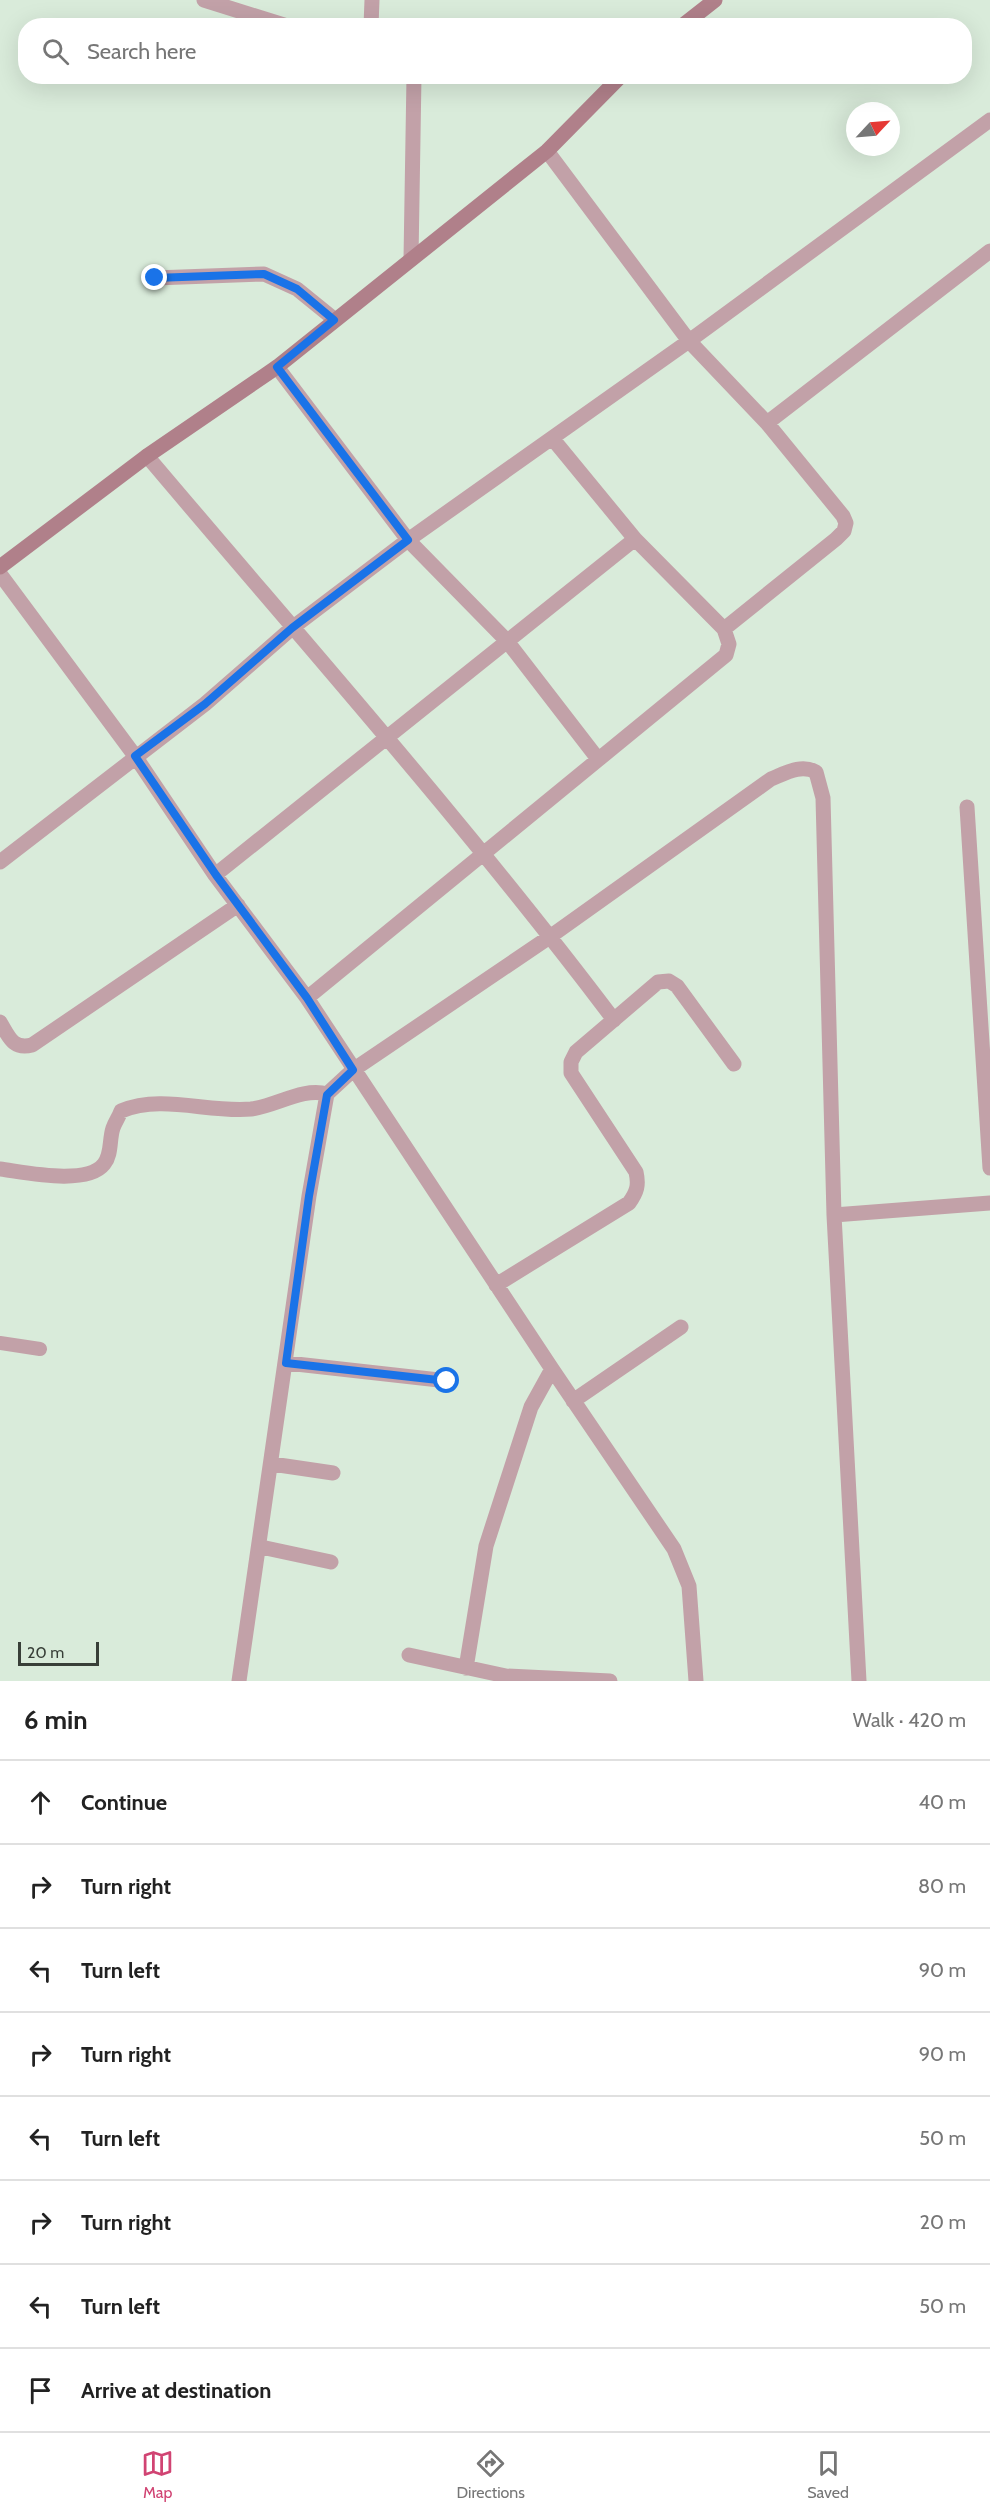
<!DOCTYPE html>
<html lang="en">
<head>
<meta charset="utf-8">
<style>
	:root { --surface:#fff; --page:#f6f6f6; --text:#222; --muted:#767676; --line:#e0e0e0; --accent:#d14473 }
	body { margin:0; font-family:Cabin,sans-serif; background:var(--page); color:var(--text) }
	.compass { position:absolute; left:846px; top:102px; width:54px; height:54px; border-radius:50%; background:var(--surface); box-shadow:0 6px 24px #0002; rotate:64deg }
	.scale { position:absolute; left:18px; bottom:15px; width:81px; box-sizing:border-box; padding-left:6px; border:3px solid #383f38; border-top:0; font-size:16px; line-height:21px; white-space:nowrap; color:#383f38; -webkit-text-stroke:4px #d9ebda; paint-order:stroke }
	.stop { position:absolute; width:18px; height:18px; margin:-14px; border:4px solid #1a73e8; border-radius:50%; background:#fff }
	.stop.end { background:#1a73e8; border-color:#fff; box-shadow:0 2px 6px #0008 }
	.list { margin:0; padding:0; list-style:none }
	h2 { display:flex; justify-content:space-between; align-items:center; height:78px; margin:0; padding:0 24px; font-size:26px }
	h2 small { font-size:20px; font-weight:400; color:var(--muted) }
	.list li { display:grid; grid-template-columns:39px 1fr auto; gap:18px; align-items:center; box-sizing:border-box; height:84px; padding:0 24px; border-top:2px solid var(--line) }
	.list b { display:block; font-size:22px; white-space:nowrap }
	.list em { font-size:20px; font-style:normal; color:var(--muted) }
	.icon { flex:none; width:33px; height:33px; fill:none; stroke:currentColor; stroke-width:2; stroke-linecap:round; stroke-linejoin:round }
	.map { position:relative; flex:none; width:990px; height:1681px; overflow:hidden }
	.search { position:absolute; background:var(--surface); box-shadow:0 6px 24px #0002; left:18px; right:18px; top:18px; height:66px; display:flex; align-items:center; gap:15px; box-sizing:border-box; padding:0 21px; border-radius:24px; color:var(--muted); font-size:22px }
	.sheet { height:750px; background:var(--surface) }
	nav { display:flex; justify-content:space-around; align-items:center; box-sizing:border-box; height:84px; border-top:2px solid var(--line); background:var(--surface); font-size:16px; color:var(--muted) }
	nav a { display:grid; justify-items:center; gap:3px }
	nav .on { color:var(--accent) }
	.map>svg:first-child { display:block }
</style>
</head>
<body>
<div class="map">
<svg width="990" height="1681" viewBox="0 0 990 1681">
	<rect width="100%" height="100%" fill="#d9ebda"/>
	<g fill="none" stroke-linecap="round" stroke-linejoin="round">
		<path stroke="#c2a1a8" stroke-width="14" d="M0,1343l40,6"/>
		<path stroke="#c2a1a8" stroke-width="15" d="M204,0l83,26
			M371,26l1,-26
			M547,151l142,190 78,82 76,93 3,7 -2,8 -8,8 -112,90
			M411,259l3,-183
			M155,278l109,-4 33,15 37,30
			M277,367l131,173 99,101 91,118
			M767,423l223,-172
			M147,456c157,186 320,369 467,564
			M0,574l135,182 80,119 92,123 245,371 122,180 15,37 7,95
			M967,807l23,361
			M0,862l205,-158 87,-76 116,-88 281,-199 301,-221
			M215,875l420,-336
			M307,998l419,-343 3,-11 -5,-15 -89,-90 -83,-101
			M0,1022c9,15 13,28 32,23l206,-140
			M0,1169c24,3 87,17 104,-5 8,-10 5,-24 9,-36 2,-6 6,-11 8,-17 41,-17 87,2 130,-2 25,-3 52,-22 76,-15
			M834,1215l156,-12
			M496,1285l133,-82c8,-11 10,-18 7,-31l-65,-99v-11l5,-10 82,-70 11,-1 8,5 57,78
			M287,1363l161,18
			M573,1401l108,-74
			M272,1464l61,9
			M261,1547l70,15
			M409,1655l97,21 104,5
			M466,1668l20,-122 45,-139 21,-38
			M239,1681l70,-485 18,-102 26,-24 198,-134 220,-157c15,-6 30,-15 45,-7l7,26 11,417 25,466"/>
		<path stroke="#b0808a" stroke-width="15" d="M682,26l33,-26
			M0,567l147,-111 130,-89 270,-216 74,-75"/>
	</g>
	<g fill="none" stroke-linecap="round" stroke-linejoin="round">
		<path stroke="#1a73e8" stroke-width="8" d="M155,278l109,-4 33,15 37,31 -57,47 131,173 -116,88 -87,76 -70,52 81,119 91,123 46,72 -26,25 -18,101 -23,167 161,18"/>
	</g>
</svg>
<svg class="compass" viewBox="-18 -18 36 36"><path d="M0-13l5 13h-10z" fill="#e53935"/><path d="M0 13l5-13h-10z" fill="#767676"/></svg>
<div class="scale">20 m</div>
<div class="stop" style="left:447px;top:1381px"></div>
<div class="stop end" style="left:155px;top:278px"></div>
<div class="search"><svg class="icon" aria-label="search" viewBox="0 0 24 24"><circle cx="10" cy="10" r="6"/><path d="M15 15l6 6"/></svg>Search here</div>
</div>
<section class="sheet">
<h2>6 min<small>Walk · 420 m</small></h2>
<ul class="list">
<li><svg class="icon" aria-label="ahead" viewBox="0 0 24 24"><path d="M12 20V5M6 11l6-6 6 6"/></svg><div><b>Continue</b></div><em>40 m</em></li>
<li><svg class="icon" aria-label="right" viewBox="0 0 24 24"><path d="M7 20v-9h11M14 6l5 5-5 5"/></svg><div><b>Turn right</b></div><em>80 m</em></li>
<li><svg class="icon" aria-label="left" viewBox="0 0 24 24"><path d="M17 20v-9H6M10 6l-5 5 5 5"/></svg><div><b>Turn left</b></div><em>90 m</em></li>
<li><svg class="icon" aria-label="right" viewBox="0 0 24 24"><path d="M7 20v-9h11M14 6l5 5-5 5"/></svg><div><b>Turn right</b></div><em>90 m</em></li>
<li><svg class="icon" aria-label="left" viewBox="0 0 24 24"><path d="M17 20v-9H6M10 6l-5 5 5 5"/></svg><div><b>Turn left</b></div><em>50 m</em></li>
<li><svg class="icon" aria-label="right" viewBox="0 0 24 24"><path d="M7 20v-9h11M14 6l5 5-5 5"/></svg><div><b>Turn right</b></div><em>20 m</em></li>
<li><svg class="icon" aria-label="left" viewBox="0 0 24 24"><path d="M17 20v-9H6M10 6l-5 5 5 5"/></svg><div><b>Turn left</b></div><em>50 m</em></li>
<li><svg class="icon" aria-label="arrive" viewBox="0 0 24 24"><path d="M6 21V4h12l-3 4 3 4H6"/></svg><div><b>Arrive at destination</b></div></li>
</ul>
</section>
<nav>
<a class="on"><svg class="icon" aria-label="map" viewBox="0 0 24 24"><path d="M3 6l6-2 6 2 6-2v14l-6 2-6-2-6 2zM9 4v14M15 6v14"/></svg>Map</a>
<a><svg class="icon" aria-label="directions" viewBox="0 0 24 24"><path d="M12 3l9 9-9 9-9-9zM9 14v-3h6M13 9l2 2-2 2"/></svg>Directions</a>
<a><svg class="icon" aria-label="saved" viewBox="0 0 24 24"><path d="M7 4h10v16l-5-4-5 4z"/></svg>Saved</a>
</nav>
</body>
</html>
